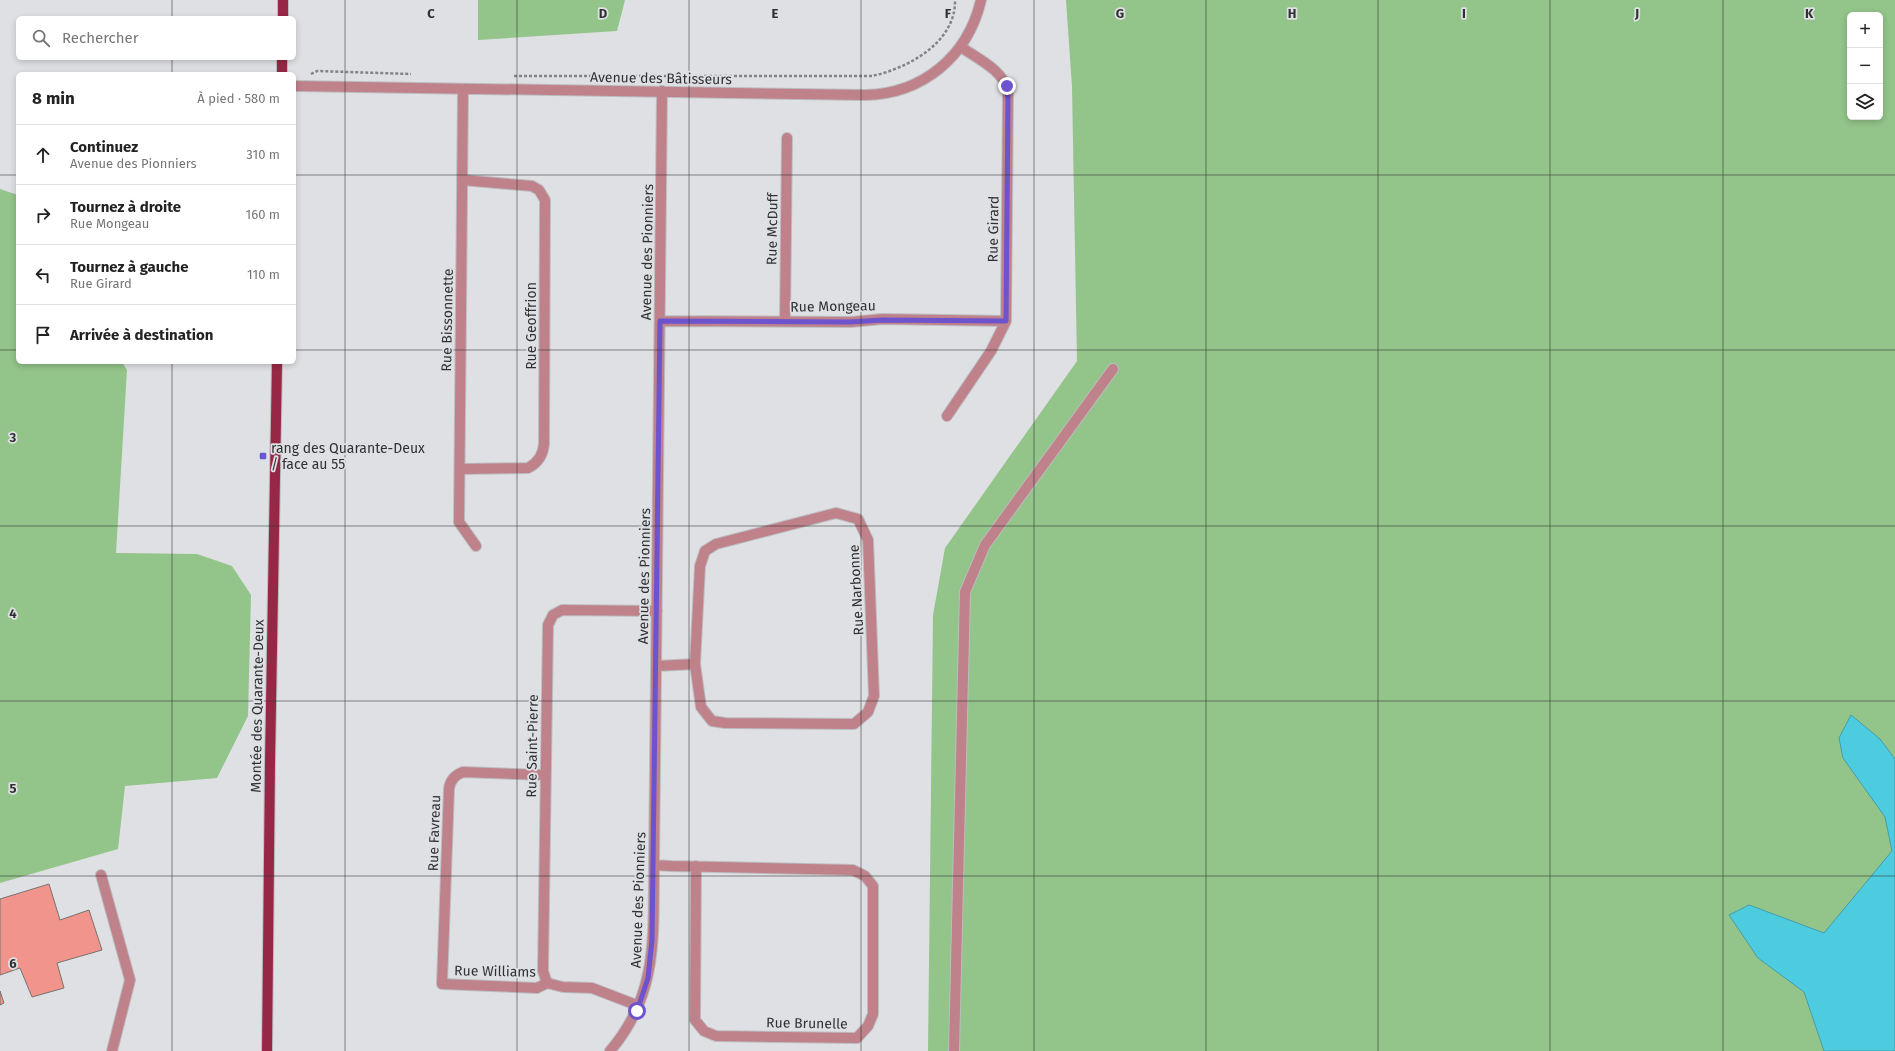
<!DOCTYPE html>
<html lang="fr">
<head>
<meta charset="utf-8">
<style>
	:root { --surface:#fff; --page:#f6f6f6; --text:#222; --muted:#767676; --line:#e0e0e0 }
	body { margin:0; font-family:"Fira Sans",sans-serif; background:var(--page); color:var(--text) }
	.controls { position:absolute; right:12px; top:12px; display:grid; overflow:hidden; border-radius:6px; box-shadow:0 2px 6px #0003 }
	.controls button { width:36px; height:36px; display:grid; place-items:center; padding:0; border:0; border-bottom:1px solid var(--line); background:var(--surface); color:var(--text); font:20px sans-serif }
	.stop { position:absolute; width:12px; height:12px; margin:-9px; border:3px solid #6d53cd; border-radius:50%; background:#fff }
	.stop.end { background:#6d53cd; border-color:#fff; box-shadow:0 1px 4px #0008 }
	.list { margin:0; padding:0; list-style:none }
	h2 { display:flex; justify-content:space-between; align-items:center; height:52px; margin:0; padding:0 16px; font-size:17px }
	h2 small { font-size:13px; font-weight:400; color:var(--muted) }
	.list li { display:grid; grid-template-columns:26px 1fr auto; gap:12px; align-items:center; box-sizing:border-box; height:60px; padding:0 16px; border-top:1px solid var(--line) }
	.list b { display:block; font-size:15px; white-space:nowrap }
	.list p { margin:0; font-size:13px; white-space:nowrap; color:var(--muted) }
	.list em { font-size:13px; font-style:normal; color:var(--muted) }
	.icon { flex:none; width:22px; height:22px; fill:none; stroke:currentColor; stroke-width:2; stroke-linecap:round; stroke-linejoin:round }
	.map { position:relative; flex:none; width:1895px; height:1051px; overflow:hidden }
	.search { position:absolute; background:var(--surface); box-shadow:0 2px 6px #0003; left:16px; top:16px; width:280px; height:44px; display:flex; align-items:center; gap:10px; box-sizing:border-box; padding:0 14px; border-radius:6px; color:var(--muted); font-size:15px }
	.panel { position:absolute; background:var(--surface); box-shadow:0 2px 6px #0003; left:16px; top:72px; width:280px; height:292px; border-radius:6px }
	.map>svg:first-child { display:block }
</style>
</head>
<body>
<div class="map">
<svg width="1895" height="1051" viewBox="0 0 1895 1051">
	<rect width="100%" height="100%" fill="#dfe0e4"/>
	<path fill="#93c489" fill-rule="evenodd" d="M478,0h147l-8,31 -139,9z
		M1066,0h829v1051h-967l5,-436 12,-67 132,-187 -5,-274zM1850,15h30v102h-30z
		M0,189l18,6v167h104l5,8 -11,183 81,1 35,12 19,29 -3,121 -31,62 -92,8 -7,63 -118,34z"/>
	<path fill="#4dcce0" stroke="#449dac" d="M1851,715l29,24 15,20v292h-71l-20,-59 -46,-34 -29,-43 20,-10 75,28 68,-82 -7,-34 -42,-59 -4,-20z"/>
	<path fill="#f1948b" stroke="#777372" d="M49,884l11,36 29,-10 13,40 -45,13 7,25 -32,9 -12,-29 -20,7v-76z
		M0,991l4,12 -4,2z"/>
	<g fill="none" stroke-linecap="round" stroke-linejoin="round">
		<g stroke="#bcbdc0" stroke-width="12">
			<path id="minor" d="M294,86l571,9c58,-1 103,-39 116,-95
				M463,89l-4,433 17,24
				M660,321l191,1 31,-3 124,2
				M785,321l2,-183
				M947,416l44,-65 15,-30 2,-230c-5,-21 -30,-32 -47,-44
				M460,469l68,-1c10,-5 15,-13 16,-24l1,-244 -6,-10 -7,-4 -70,-6
				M836,513l22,6 10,21 6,156 -6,16 -14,12 -129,-1 -13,-2 -11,-14 -6,-43 5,-98 5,-15 11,-7z
				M657,666l38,-2
				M545,775l-82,-3c-8,3 -13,8 -14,17l-7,195 95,4 10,-5 16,4 29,1 47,18
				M654,865l17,1 182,4 12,6 8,10v128l-5,12 -11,12 -141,-2 -12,-5 -9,-11 1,-154
				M101,875l29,105 -18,71
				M547,983l-4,-12 5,-346 5,-10 9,-5 95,1
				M610,1051c49,-57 43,-116 44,-186l8,-774
				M954,1051l11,-459 20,-47 128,-176"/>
		</g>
		<g stroke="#bcbdc0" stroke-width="12">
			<path id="major" d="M283,18v-18
				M282,74v-16
				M267,1051l3,-289 7,-400"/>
		</g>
		<path stroke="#828385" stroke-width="2.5" stroke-dasharray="3 2" stroke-linecap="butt" d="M311,74l6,-3 94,3
			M514,76h358c37,-8 84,-34 83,-76"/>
		<use href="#minor" stroke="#bf818a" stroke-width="10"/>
		<use href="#major" stroke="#972845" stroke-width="10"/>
	</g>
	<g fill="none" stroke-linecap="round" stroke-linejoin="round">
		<path stroke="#6d53cd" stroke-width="5" d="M637,1011l11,-33 4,-38 8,-619 190,1 32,-2 124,1 2,-222 -1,-13"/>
	</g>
	<path fill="none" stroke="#2f3031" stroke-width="1" stroke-opacity="0.55" d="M172,0v18M345,0v1051M517,0v1051M689,0v1051M861,0v1051M1034,0v1051M1206,0v1051M1378,0v1051M1550,0v1051M1723,0v1051M172,58v16M0,175h18M294,175h1601M0,350h18M294,350h1601M172,362v689M0,526h1895M0,701h1895M0,876h1895"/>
	<rect fill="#6d53cd" stroke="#dfe0e4" stroke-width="1.5" x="259" y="452" width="8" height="8" rx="2"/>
	<g text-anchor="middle" stroke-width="3.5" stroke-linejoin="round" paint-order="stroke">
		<g font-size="14" fill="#2f3031" stroke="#dfe0e4">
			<text transform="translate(661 78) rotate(1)" y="5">Avenue des Bâtisseurs</text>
			<text transform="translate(772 229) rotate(-89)" y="5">Rue McDuff</text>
			<text transform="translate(993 229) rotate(-89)" y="5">Rue Girard</text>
			<text transform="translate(647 252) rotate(-89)" y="5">Avenue des Pionniers</text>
			<text transform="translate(833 306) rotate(-1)" y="5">Rue Mongeau</text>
			<text transform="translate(447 320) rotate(-89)" y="5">Rue Bissonnette</text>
			<text transform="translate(531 326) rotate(-90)" y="5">Rue Geoffrion</text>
			<text transform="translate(644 576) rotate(-89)" y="5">Avenue des Pionniers</text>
			<text transform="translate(856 590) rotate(-93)" y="5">Rue Narbonne</text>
			<text transform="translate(257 706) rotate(-89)" y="5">Montée des Quarante-Deux</text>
			<text transform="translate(532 746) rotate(-89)" y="5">Rue Saint-Pierre</text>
			<text transform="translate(434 833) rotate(-88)" y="5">Rue Favreau</text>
			<text transform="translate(638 900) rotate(-88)" y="5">Avenue des Pionniers</text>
			<text transform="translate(495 971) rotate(1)" y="5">Rue Williams</text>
			<text transform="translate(807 1023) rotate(1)" y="5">Rue Brunelle</text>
		</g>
		<g font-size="14" fill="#2f3031" stroke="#dfe0e4" text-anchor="start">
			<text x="271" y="453">rang des Quarante-Deux<tspan x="271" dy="16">/ face au 55</tspan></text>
		</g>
	</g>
	<g font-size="13" text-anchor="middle" font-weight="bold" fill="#2f3031" stroke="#dfe0e4" stroke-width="3.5" stroke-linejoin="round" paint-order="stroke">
		<text x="431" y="18">C</text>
		<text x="603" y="18">D</text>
		<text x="775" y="18">E</text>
		<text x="948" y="18">F</text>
		<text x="1120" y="18">G</text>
		<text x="1292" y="18">H</text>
		<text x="1464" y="18">I</text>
		<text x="1637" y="18">J</text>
		<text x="1809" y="18">K</text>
		<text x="13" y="442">3</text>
		<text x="13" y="618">4</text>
		<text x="13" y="793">5</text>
		<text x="13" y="968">6</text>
	</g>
</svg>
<div class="controls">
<button>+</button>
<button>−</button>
<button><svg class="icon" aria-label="layers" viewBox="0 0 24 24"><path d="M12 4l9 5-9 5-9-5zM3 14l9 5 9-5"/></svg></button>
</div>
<div class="stop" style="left:637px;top:1011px"></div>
<div class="stop end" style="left:1007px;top:86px"></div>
<div class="search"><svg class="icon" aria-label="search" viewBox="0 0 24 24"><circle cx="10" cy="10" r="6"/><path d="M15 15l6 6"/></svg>Rechercher</div>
<section class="panel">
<h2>8 min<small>À pied · 580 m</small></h2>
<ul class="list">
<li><svg class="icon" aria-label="ahead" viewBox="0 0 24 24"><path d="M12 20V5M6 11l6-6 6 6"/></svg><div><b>Continuez</b><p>Avenue des Pionniers</p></div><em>310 m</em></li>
<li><svg class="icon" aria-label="right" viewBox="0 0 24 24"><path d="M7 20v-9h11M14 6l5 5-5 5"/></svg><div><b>Tournez à droite</b><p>Rue Mongeau</p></div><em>160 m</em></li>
<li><svg class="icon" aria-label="left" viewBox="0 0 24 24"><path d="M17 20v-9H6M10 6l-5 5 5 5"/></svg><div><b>Tournez à gauche</b><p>Rue Girard</p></div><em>110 m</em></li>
<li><svg class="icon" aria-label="arrive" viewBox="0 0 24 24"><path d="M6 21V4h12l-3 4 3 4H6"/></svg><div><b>Arrivée à destination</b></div></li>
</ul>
</section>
</div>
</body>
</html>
